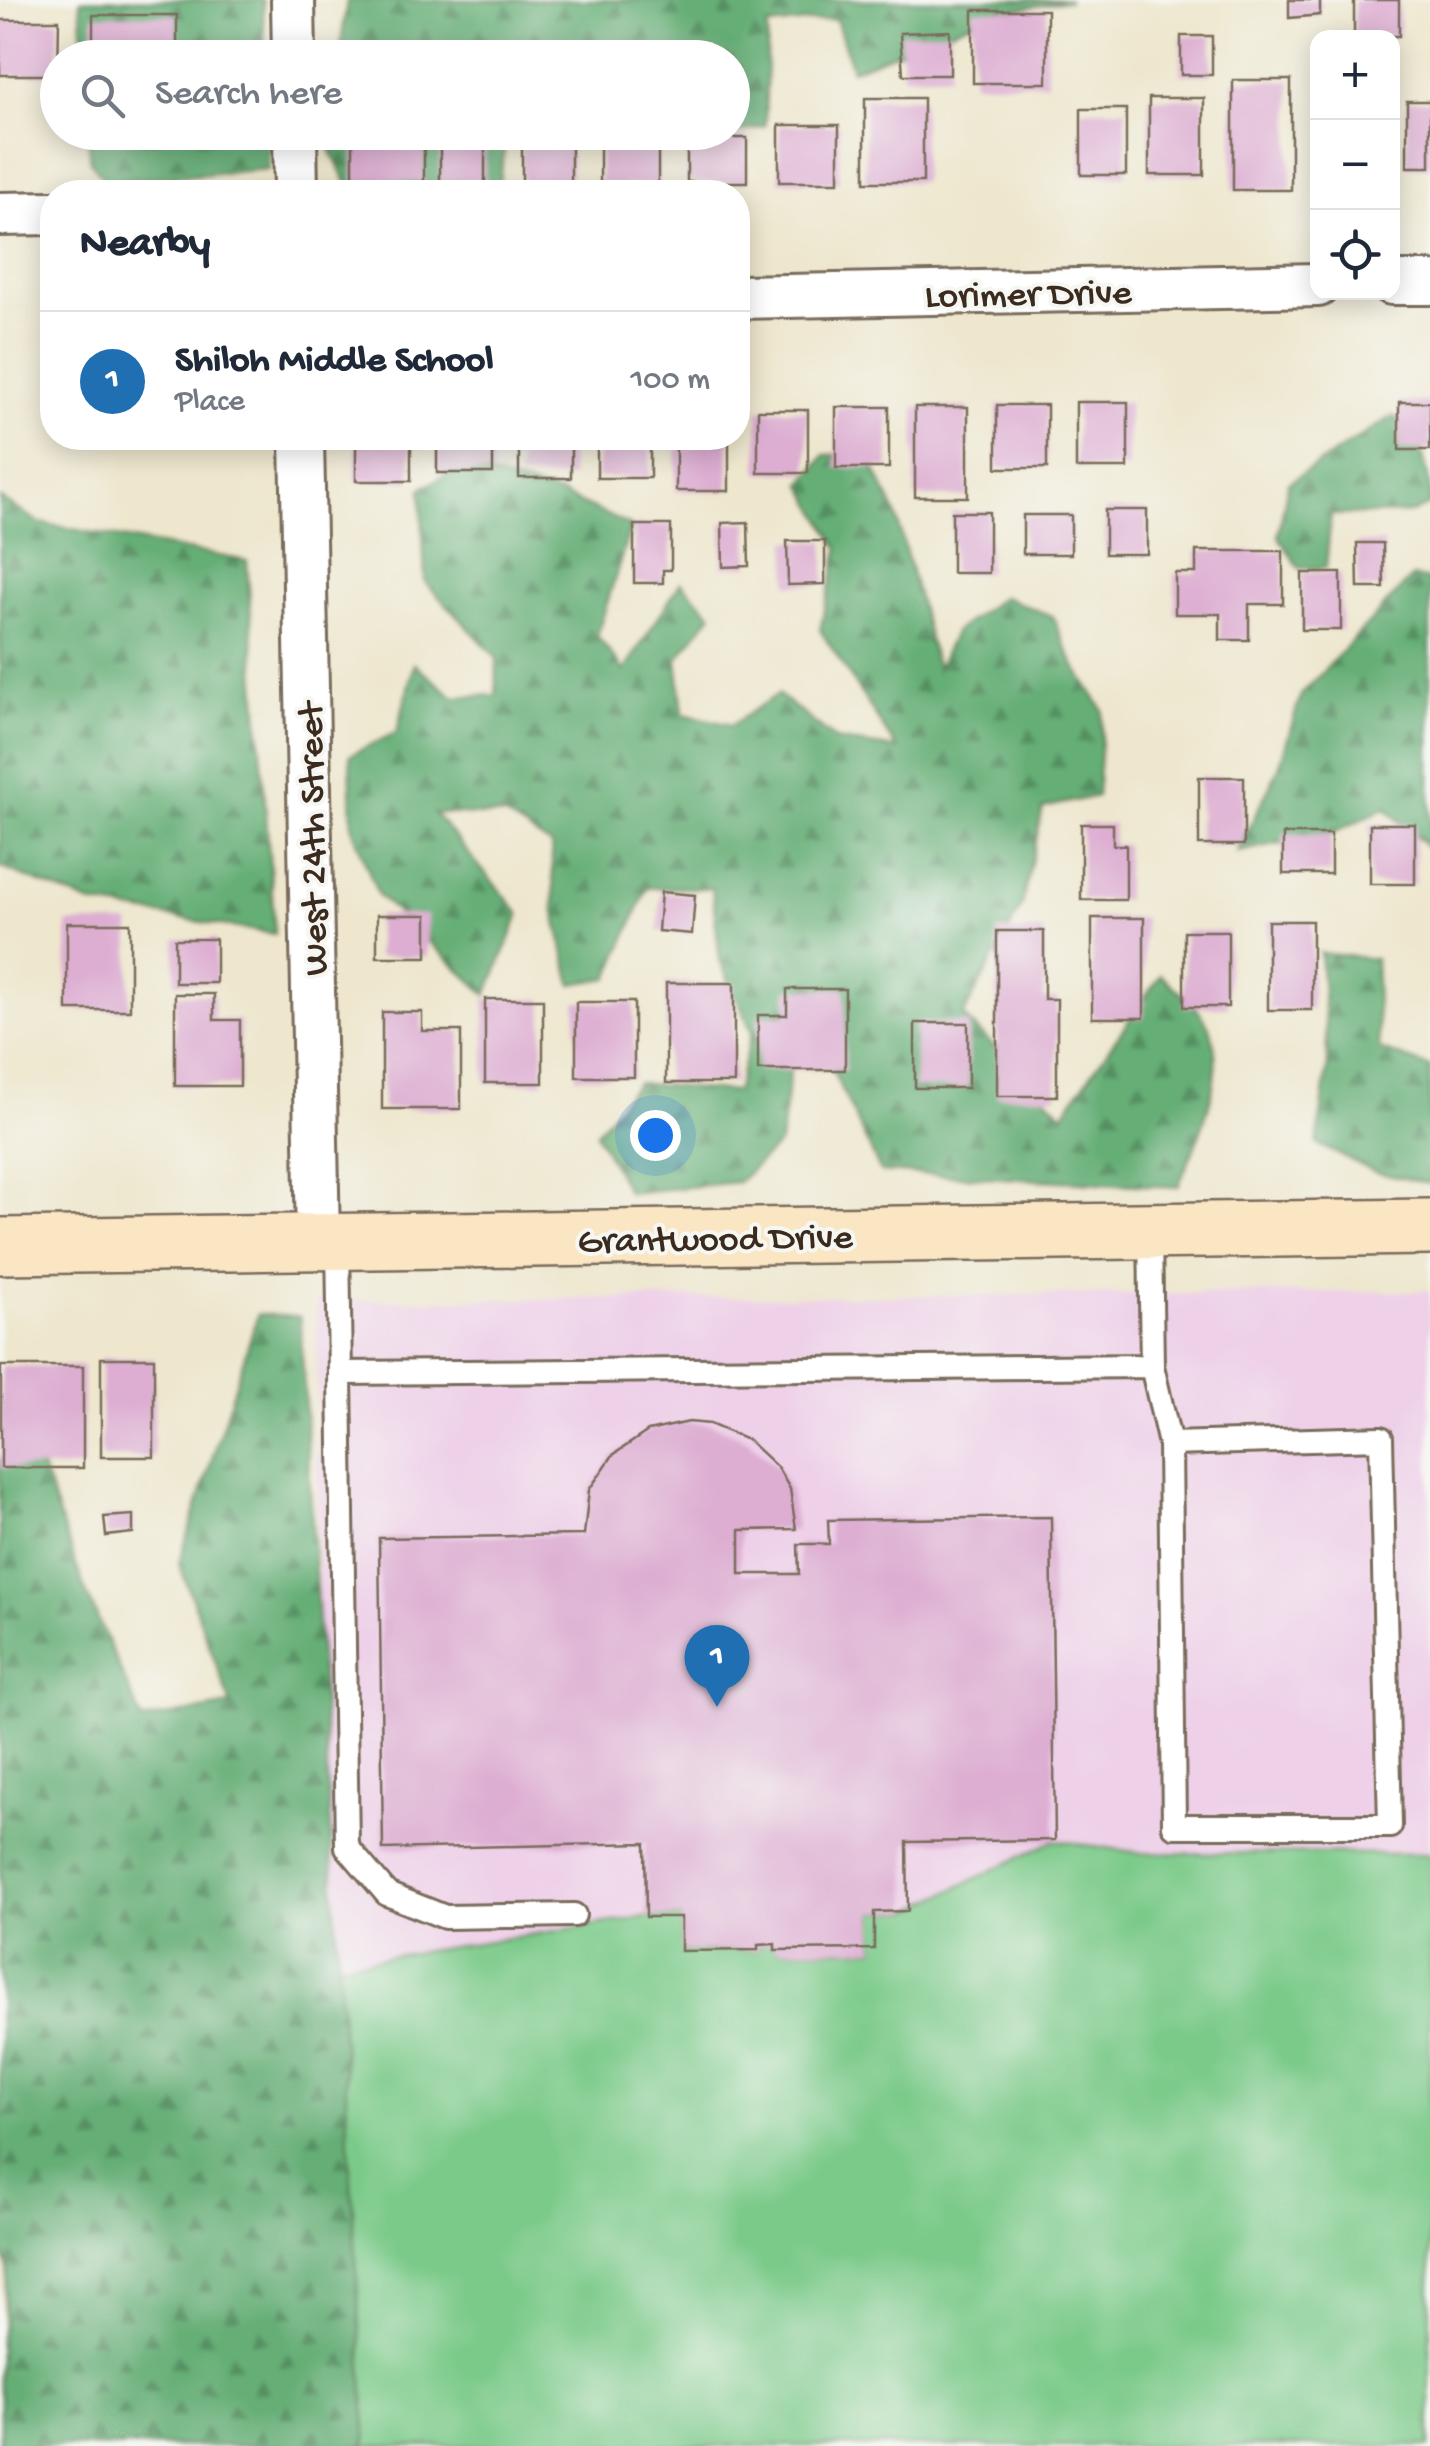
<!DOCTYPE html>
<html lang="en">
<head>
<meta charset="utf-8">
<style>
	:root { --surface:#fff; --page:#f6f6f7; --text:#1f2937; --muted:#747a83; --line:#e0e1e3; --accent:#1f6fb2 }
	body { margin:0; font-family:"Gochi Hand",sans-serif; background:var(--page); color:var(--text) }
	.controls { position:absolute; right:30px; top:30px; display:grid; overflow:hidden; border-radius:20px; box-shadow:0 5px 25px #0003 }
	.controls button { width:90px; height:90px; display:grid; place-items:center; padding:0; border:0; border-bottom:2px solid var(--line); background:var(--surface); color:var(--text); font:50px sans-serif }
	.you { position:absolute; left:655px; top:1135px; width:35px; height:35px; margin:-25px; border:8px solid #fff; border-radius:50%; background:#1a73e8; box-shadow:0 0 0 15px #1a73e833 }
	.badge { display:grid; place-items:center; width:65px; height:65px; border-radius:50%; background:var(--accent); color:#fff; font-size:32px; font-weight:700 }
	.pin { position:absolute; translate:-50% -82px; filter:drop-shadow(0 2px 5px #0008) }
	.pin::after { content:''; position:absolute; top:52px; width:35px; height:30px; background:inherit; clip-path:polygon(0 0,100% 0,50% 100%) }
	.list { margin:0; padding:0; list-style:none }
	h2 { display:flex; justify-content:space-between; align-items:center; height:130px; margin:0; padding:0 40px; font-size:42px }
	h2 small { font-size:32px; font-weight:400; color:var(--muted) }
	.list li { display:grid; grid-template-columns:65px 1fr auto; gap:30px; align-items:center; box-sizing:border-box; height:140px; padding:0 40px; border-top:2px solid var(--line) }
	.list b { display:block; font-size:38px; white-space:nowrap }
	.list p { margin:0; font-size:32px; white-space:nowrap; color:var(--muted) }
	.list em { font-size:32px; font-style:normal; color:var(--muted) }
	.icon { flex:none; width:55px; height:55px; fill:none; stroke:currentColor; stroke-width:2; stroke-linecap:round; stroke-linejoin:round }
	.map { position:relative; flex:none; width:1430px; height:2446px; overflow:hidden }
	.search { position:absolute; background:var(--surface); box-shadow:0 5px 25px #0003; left:40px; top:40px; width:710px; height:110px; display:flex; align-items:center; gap:25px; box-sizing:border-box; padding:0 35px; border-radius:55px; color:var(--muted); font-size:38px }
	.panel { position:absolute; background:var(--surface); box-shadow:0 5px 25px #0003; left:40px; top:180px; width:710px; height:270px; border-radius:40px }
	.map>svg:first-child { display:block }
</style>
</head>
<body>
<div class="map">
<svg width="1430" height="2446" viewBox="0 0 1430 2446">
	<defs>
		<pattern id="forest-firs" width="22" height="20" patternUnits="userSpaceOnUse" patternTransform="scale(2.5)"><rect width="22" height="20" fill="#65ae76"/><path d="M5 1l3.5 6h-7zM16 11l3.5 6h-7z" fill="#548e60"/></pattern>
	</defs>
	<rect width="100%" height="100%" fill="#f6f6f2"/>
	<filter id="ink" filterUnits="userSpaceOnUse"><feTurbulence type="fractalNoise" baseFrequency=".01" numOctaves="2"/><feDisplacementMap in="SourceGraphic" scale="20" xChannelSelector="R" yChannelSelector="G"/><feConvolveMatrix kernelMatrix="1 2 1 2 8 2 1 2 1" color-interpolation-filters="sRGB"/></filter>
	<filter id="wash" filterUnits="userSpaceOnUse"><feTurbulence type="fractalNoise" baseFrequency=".0048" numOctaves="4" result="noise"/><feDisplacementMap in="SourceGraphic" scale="40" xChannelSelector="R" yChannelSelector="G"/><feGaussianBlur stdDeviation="2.25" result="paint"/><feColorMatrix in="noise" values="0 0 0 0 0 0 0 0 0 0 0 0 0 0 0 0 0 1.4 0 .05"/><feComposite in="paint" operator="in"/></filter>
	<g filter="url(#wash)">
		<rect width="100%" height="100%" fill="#eee7ce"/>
		<path fill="#eed0e8" d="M1430,1291v1155h-1106l-8,-1145z"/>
		<path fill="#7cca8a" stroke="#5c7a54" stroke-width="2.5" d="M1055,1840l86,13 289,1v592h-1106l-3,-479 325,-50h35l1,34 75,-1 1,-5 17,-1 1,6 98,-1v-37l35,-1z"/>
		<path fill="url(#forest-firs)" stroke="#506c4a" stroke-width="2.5" d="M80,0h183l2,57h-181z
			M347,0h723l-76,13 -142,57 -16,-51 -68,7 -3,100 -95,23 -12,-16 74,-1v-74h-393z
			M88,133h179l2,36 -163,13 -16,-21z
			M331,133h176l-9,59h-146l-23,-45z
			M1393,416c29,23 37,51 37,89l-19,8 -80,2 -5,53h-27l-21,-32 10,-53z
			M867,454l28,57 42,158 18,-38 48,-34 49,19 21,47 30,47 -6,86 -54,12 -21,97 -59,111 100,98 98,-139c13,13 29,25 40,39 36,46 -4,127 -23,173l-297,-15 -54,-113 -34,-8 -13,92 -42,39 -110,11 -32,-60 41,-50 99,9 16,-60 -32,-71 -8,-73h-65l-38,90 -37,6 -17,-71 -4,-68 -46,-29 -71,-3 86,101 -33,81 -109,-100 -26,-67 -2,-73 47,-23 17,-68 40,33 42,-2 1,-37 -72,-76 -4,-93 39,-22 100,27 71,32 -34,110 27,35 57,-89 31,32 -35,45 6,55 49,11 46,-31 58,46 61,9 -77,-119 19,-81 -37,-65 23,-29z
			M0,498l40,25 207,38 28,373 -183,-30 -92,-37z
			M1412,577l18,3v270l-45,-42 -50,24 -98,20 42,-85 22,-72z
			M1320,953l55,6 4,90 51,18v117l-55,-12 -58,-28 11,-79z
			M258,1314l42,3 67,1129h-367v-103l8,-76 -8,-25v-784l42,10 42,119 58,133 89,-15 -52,-142z"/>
		<g id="blocks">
			<path fill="#ddadd2" d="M1289,0h31v15l-31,3z
				M1354,0h45v36h-45z
				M973,10h74v73h-74z
				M93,15h84v43h-84z
				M0,20h59l-1,55h-58z
				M950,31v44h-47l-3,-42z
				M1181,36h31v39h-31z
				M1233,80h58v110h-58z
				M865,98h58v84h-58z
				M1149,98h55v77h-55z
				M1407,101h23v66h-23z
				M1081,109h45v66h-45z
				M779,125h60v57h-60z
				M522,132h49v56h-49z
				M600,132h58v53h-58z
				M353,133h71v49h-71z
				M440,133h45v52h-45z
				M687,138h60v44h-60z
				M1076,402h52v66h-52z
				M1399,402h31v48h-31z
				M997,405h50v63h-50z
				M836,407h53v61h-53z
				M915,407h53v90h-53z
				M758,410h50v63h-50z
				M356,438h55v43h-55z
				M437,438h56v35h-56z
				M519,438h52v40h-52z
				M597,438h53v40h-53z
				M676,438h53v53h-53z
				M1105,510h42v44h-42z
				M952,512h37v61h-37z
				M1023,515h48v39h-48z
				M748,522l1,44 -26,1 -1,-44z
				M634,525h37v45h-8v13h-29z
				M787,541h38v43l-37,1z
				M1357,543h26l1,45h-26z
				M1196,551h87v53h-34v36h-29v-26h-45v-41h21z
				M1302,573h39v57h-39z
				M1199,777h45v68h-45z
				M1081,824h32v21h13v55h-45z
				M1370,824h45v60h-45z
				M1283,834h48v40h-48z
				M661,892l34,3 -3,39 -34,-3z
				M377,915h50v42h-50z
				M1092,918h52v100h-52z
				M1268,921h44v89h-44z
				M67,923h63v87h-63z
				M997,931h47v68h13v97h-60z
				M1184,931h44v76h-44z
				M175,939h41v44h-41z
				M666,983h68v100h-68z
				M787,989h58v81h-87v-55h29z
				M175,994h39v26h26v66h-65z
				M485,999h58v84h-58z
				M576,1002h58v75h-58z
				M382,1012h40v19h39v78h-79z
				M915,1023h53v65h-53z
				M101,1358h53v99h-53z
				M1,1366h82v102h-82z
				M689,1422l21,2 38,16 30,28 12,21 6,40 -56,1v44h59l-1,-30h31l-1,-24 223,-3 4,323 -148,2 1,69 -34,1v37l-99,1v-6l-17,1v5l-77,1v-34h-35l-1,-74 -262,6 -4,-311 205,-3 5,-45 24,-35 35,-24z
				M133,1515v18l-27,3 -2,-19z"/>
		</g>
	</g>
	<g filter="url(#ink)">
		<use href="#blocks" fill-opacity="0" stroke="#7a6c5c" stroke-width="2.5"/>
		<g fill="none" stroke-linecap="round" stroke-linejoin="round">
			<g stroke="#7a6c5c" stroke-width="28">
				<path id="lane" d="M338,1241l9,606 40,47 58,23 129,-2
					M1152,1366l18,78 4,382h216l-9,-388 -211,6
					M340,1373l812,-7 -2,-135"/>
			</g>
			<g stroke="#7a6c5c" stroke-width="48">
				<path id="street" d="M293,0l1,58
					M295,132l1,60
					M0,214l52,-1
					M1392,283h38
					M738,297l580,-12
					M302,438l16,803"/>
			</g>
			<g stroke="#7a6c5c" stroke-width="60">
				<path id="secondary" d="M0,1246l1430,-19"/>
			</g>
			<use href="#lane" stroke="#fff" stroke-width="22"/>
			<use href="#street" stroke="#fff" stroke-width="42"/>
			<use href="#secondary" stroke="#fbe6c4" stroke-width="55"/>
		</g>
	</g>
	<g text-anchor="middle" stroke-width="8" stroke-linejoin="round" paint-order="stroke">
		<g font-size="38" fill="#3b2a1e" stroke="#f6f6f2">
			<text transform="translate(1028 291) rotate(-1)" y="13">Lorimer Drive</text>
			<text transform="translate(310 839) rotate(-91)" y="13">West 24th Street</text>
			<text transform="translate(715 1236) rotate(-1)" y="13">Grantwood Drive</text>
		</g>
	</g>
</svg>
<div class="controls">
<button>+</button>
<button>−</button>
<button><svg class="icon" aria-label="locate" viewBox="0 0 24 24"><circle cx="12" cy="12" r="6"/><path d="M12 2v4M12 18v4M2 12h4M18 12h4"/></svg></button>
</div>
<div class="you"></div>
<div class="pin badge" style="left:717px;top:1707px">1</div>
<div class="search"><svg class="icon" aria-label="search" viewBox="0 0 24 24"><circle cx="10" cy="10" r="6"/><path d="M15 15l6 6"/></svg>Search here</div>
<section class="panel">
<h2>Nearby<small></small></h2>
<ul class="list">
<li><span class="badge">1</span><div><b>Shiloh Middle School</b><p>Place</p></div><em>100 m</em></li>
</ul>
</section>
</div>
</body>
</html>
